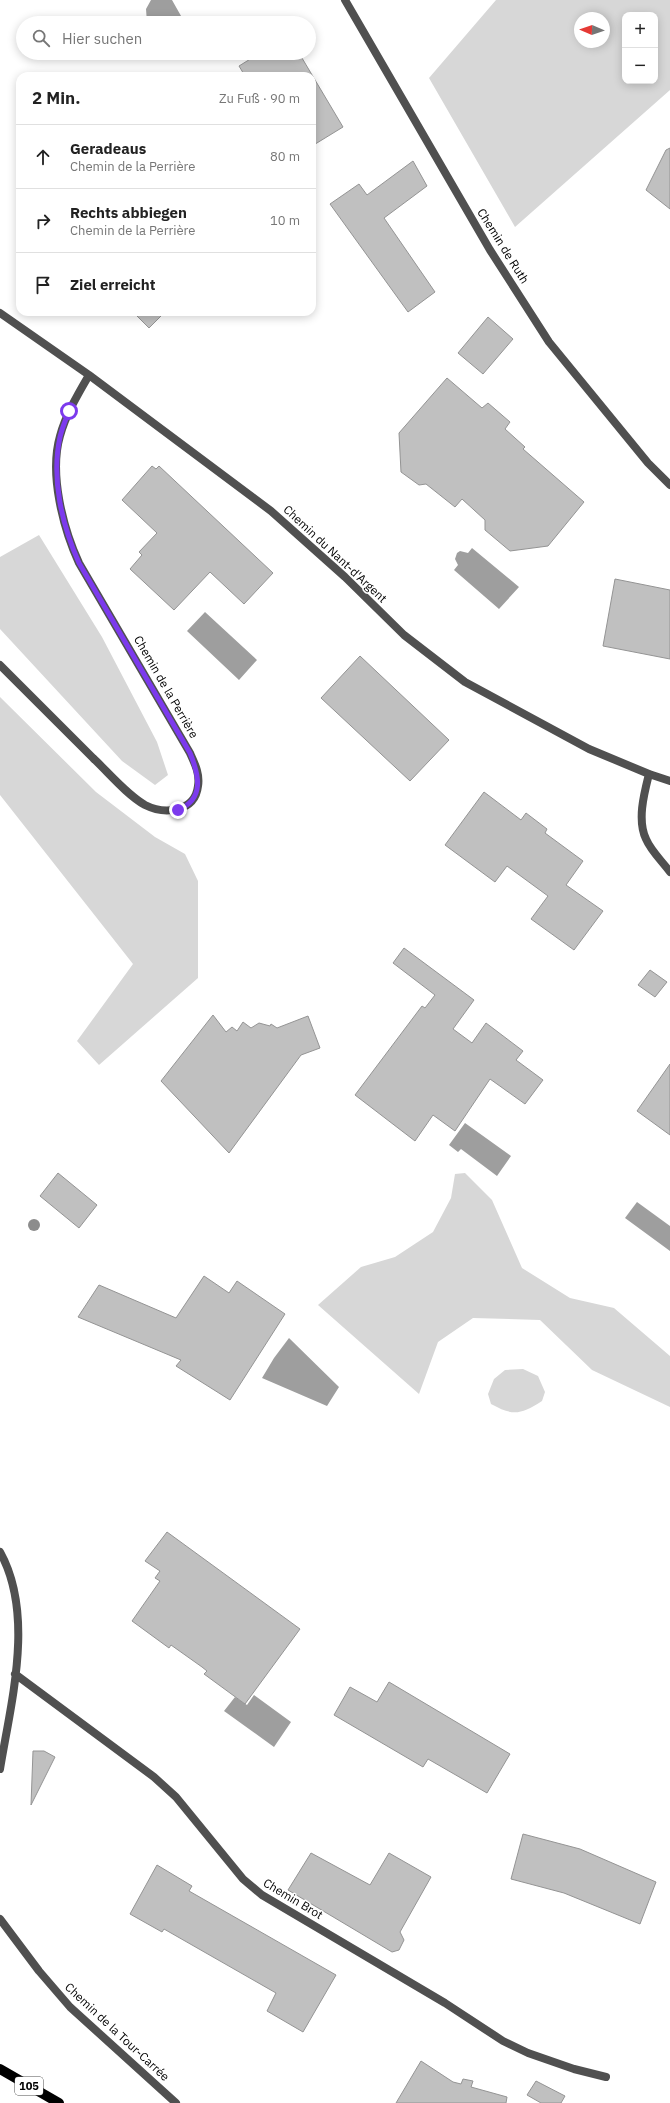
<!DOCTYPE html>
<html lang="de">
<head>
<meta charset="utf-8">
<style>
	:root { --surface:#fff; --page:#f2f2f2; --text:#222; --muted:#767676; --line:#e0e0e0 }
	body { margin:0; font-family:"IBM Plex Sans",sans-serif; background:var(--page); color:var(--text) }
	.controls { position:absolute; right:12px; top:12px; display:grid; overflow:hidden; border-radius:8px; box-shadow:0 2px 10px #0003 }
	.controls button { width:36px; height:36px; display:grid; place-items:center; padding:0; border:0; border-bottom:1px solid var(--line); background:var(--surface); color:var(--text); font:20px sans-serif }
	.compass { position:absolute; left:574px; top:12px; width:36px; height:36px; border-radius:50%; background:var(--surface); box-shadow:0 2px 10px #0003; rotate:272deg }
	.stop { position:absolute; width:12px; height:12px; margin:-9px; border:3px solid #7c3aed; border-radius:50%; background:#fff }
	.stop.end { background:#7c3aed; border-color:#fff; box-shadow:0 1px 4px #0008 }
	.list { margin:0; padding:0; list-style:none }
	h2 { display:flex; justify-content:space-between; align-items:center; height:52px; margin:0; padding:0 16px; font-size:17px }
	h2 small { font-size:13px; font-weight:400; color:var(--muted) }
	.list li { display:grid; grid-template-columns:26px 1fr auto; gap:12px; align-items:center; box-sizing:border-box; height:64px; padding:0 16px; border-top:1px solid var(--line) }
	.list b { display:block; font-size:15px; white-space:nowrap }
	.list p { margin:0; font-size:13px; white-space:nowrap; color:var(--muted) }
	.list em { font-size:13px; font-style:normal; color:var(--muted) }
	.icon { flex:none; width:22px; height:22px; fill:none; stroke:currentColor; stroke-width:2; stroke-linecap:round; stroke-linejoin:round }
	.map { position:relative; flex:none; width:670px; height:2103px; overflow:hidden }
	.search { position:absolute; background:var(--surface); box-shadow:0 2px 10px #0003; left:16px; top:16px; width:300px; height:44px; display:flex; align-items:center; gap:10px; box-sizing:border-box; padding:0 14px; border-radius:22px; color:var(--muted); font-size:15px }
	.panel { position:absolute; background:var(--surface); box-shadow:0 2px 10px #0003; left:16px; top:72px; width:300px; height:244px; border-radius:12px }
	.map>svg:first-child { display:block }
</style>
</head>
<body>
<div class="map">
<svg width="670" height="2103" viewBox="0 0 670 2103">
	<rect width="100%" height="100%" fill="#fff"/>
	<path fill="#d7d7d7" fill-rule="evenodd" d="M496,0h174v90l-155,137 -86,-149zM625,15h30v66h-30zM580,18h24v24h-24z
		M39,535l63,102 55,105 11,33 -13,10 -33,-24 -122,-132v-72z
		M0,697l96,95 59,45 30,17 13,27v97l-99,87 -22,-24 56,-77 -133,-169z
		M465,1173l27,27 30,68 48,30 44,10 56,48v51l-78,-37 -52,-50 -67,-2 -35,24 -19,52 -101,-89 43,-38 34,-10 38,-25 18,-34 4,-24z
		M523,1369l15,7 7,16 -3,9c-22,14 -29,15 -51,3l-3,-10 6,-15 11,-9z"/>
	<path fill="#9e9e9e" d="M151,0h21l13,23h-38l-1,-14z
		M472,548l47,39 -20,22 -45,-39 4,-5 -3,-6 2,-6 3,-2 8,2z
		M205,612l52,48 -18,20 -52,-49z
		M465,1123l46,33 -14,20 -36,-27 -3,3 -9,-7z
		M637,1202l33,24v25l-45,-33z
		M289,1338l50,49 -12,19 -65,-28 12,-20z
		M254,1695l37,27 -17,25 -50,-36 11,-14 12,8z"/>
	<path fill="#c0c0c0" stroke="#949494" d="M260,53h39l44,74 -31,19v-70h-67l-6,-10z
		M670,148v61l-24,-19 20,-40z
		M413,161l14,25 -43,32 51,74 -27,20 -78,-108 29,-20 8,11z
		M133,312h32l-16,16z
		M488,317l25,22 -30,35 -25,-21z
		M447,378l35,30 6,-5 22,19 -5,7 20,18 -2,2 61,53 -36,44 -38,5 -25,-21v-10l-23,-21 -7,8 -29,-23 -7,1 -18,-13 -2,-39z
		M152,466l4,3 3,-3 114,107 -29,31 -34,-32 -36,38 -44,-41 12,-14 -3,-3 18,-19 -35,-33z
		M615,579l55,11v69l-67,-13z
		M360,656l89,84 -39,41 -89,-83z
		M484,792l37,28 5,-7 21,16 -2,4 38,28 -17,24 37,26 -29,39 -43,-31 17,-23 -41,-30 -12,16 -50,-37z
		M404,948l70,52 -21,29 19,14 14,-20 37,28 -7,9 27,20 -18,24 -35,-25 -35,52 -22,-16 -18,26 -60,-46 67,-89 3,2 10,-13 -42,-32z
		M650,970l17,12 -12,15 -17,-12z
		M213,1015l13,17 6,-5 5,4 6,-9 8,6 8,-5 11,3 1,-2 6,4 31,-12 12,32 -19,7 -72,98 -68,-72z
		M670,1064v71l-33,-24z
		M58,1173l39,32 -18,23 -39,-32z
		M204,1276l25,17 8,-12 48,33 -55,86 -54,-34 5,-6 -103,-43 21,-32 77,33z
		M167,1532l133,97 -55,75 -41,-30 3,-3 -5,-4 -31,-22 -2,3 -37,-27 28,-40 -5,-3 5,-7 -15,-10z
		M389,1682l121,72 -23,39 -59,-34 -5,8 -89,-52 16,-28 27,15z
		M33,1751h11l11,6 -24,48z
		M523,1834l57,15 76,33 -16,42 -76,-31 -53,-14z
		M311,1853l59,32 19,-32 42,24 -31,55 4,8 -5,10 -7,2 -104,-62z
		M157,1865l35,21 -3,5 147,84 -33,57 -36,-21 9,-18 -112,-64 -2,3 -32,-18z
		M421,2061l32,21 8,2 2,-5 10,2 -2,6 36,10 -1,6h-110z
		M536,2081l29,15 -4,7h-20l-14,-8z"/>
	<g fill="none" stroke-linecap="round" stroke-linejoin="round">
		<path stroke="#505050" stroke-width="8" d="M345,0l145,250 59,92 99,121 22,22
			M0,313l89,62 182,136 74,66 59,58 61,47 124,67 60,25 21,7
			M0,665c31,31 62,62 93,93 15,14 34,37 52,47 20,10 50,7 53,-19 2,-12 -3,-22 -8,-33l-111,-190c-16,-35 -30,-89 -19,-127 6,-22 18,-42 29,-61
			M649,774c-5,20 -12,46 -3,65 5,12 16,22 24,33
			M0,1552c35,63 11,150 0,217
			M15,1674l139,103 22,20 67,82 19,16 183,108 58,38 25,12 46,16 32,8
			M0,1919l39,52 31,36 106,96"/>
		<path stroke="#000" stroke-width="10" d="M0,2069l59,34"/>
	</g>
	<circle fill="#8c8c8c" cx="34" cy="1225" r="6"/>
	<g fill="none" stroke-linecap="round" stroke-linejoin="round">
		<path stroke="#7c3aed" stroke-width="5" d="M69,411c-3,8 -7,17 -9,26 -9,42 2,88 19,126l111,190c9,22 15,46 -12,57"/>
	</g>
	<g text-anchor="middle" stroke-width="3" stroke-linejoin="round" paint-order="stroke">
		<rect fill="#fff" stroke="#4c4c4c" stroke-width="1" x="15" y="2077" width="28" height="18" rx="3"/>
		<g font-size="11" font-weight="bold" fill="#000">
			<text x="29" y="2090">105</text>
		</g>
		<g font-size="12" fill="#000" stroke="#fff">
			<text transform="translate(503 246) rotate(58)" y="4">Chemin de Ruth</text>
			<text transform="translate(335 554) rotate(43)" y="4">Chemin du Nant-d'Argent</text>
			<text transform="translate(166 687) rotate(60)" y="4">Chemin de la Perrière</text>
			<text transform="translate(293 1899) rotate(31)" y="4">Chemin Brot</text>
			<text transform="translate(117 2032) rotate(43)" y="4">Chemin de la Tour-Carrée</text>
		</g>
	</g>
</svg>
<div class="controls">
<button>+</button>
<button>−</button>
</div>
<svg class="compass" viewBox="-18 -18 36 36"><path d="M0-13l5 13h-10z" fill="#e53935"/><path d="M0 13l5-13h-10z" fill="#767676"/></svg>
<div class="stop" style="left:69px;top:411px"></div>
<div class="stop end" style="left:178px;top:810px"></div>
<div class="search"><svg class="icon" aria-label="search" viewBox="0 0 24 24"><circle cx="10" cy="10" r="6"/><path d="M15 15l6 6"/></svg>Hier suchen</div>
<section class="panel">
<h2>2 Min.<small>Zu Fuß · 90 m</small></h2>
<ul class="list">
<li><svg class="icon" aria-label="ahead" viewBox="0 0 24 24"><path d="M12 20V5M6 11l6-6 6 6"/></svg><div><b>Geradeaus</b><p>Chemin de la Perrière</p></div><em>80 m</em></li>
<li><svg class="icon" aria-label="right" viewBox="0 0 24 24"><path d="M7 20v-9h11M14 6l5 5-5 5"/></svg><div><b>Rechts abbiegen</b><p>Chemin de la Perrière</p></div><em>10 m</em></li>
<li><svg class="icon" aria-label="arrive" viewBox="0 0 24 24"><path d="M6 21V4h12l-3 4 3 4H6"/></svg><div><b>Ziel erreicht</b></div></li>
</ul>
</section>
</div>
</body>
</html>
